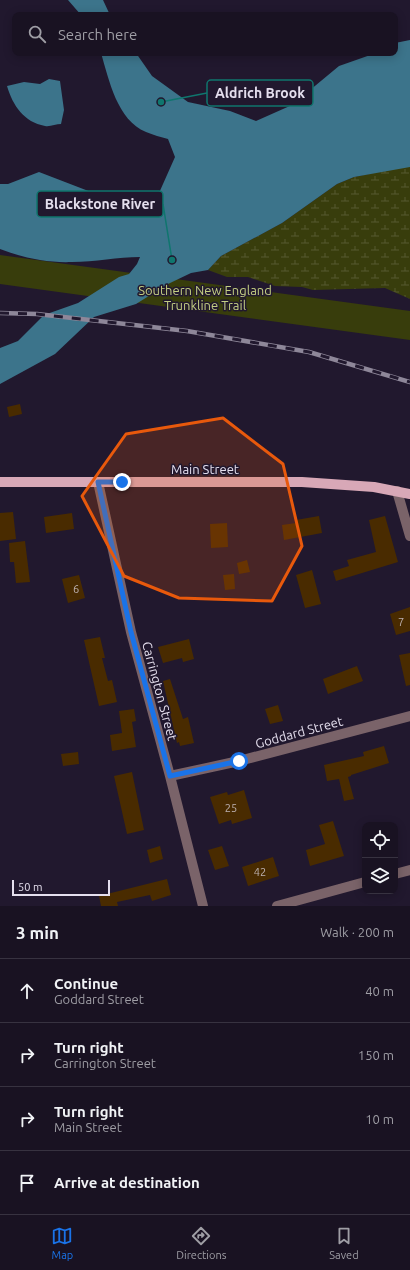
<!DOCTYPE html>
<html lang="en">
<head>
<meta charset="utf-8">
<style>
	:root { --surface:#191222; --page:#26202f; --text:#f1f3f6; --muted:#9f9ea5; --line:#373240; --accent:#1a73e8 }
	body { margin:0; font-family:Ubuntu,sans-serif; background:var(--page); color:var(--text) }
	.controls { position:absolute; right:12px; bottom:12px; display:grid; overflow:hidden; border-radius:8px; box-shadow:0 2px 10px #0003 }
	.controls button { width:36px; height:36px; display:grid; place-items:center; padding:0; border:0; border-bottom:1px solid var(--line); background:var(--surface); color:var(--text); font:20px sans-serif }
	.scale { position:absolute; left:12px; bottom:10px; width:98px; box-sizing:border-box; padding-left:4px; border:2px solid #e5dfee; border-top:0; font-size:11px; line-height:14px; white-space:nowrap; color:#e5dfee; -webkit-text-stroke:3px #21182e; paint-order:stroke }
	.stop { position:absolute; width:12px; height:12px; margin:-9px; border:3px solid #1a73e8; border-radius:50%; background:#fff }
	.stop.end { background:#1a73e8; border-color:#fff; box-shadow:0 1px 4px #0008 }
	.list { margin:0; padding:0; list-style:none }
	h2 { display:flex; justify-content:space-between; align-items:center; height:52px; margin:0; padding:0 16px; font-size:17px }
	h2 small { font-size:13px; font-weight:400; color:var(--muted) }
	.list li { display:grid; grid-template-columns:26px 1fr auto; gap:12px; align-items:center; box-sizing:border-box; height:64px; padding:0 16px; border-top:1px solid var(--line) }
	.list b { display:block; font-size:15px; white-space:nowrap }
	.list p { margin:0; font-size:13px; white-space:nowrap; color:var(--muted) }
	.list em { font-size:13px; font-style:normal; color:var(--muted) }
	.icon { flex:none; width:22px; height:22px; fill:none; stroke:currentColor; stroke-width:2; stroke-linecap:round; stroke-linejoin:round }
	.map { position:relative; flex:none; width:410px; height:906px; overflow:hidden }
	.search { position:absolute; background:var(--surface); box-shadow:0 2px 10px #0003; left:12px; right:12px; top:12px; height:44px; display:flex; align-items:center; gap:10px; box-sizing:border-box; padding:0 14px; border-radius:8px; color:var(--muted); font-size:15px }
	.sheet { height:308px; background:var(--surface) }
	nav { display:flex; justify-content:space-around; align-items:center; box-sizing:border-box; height:56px; border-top:1px solid var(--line); background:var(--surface); font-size:11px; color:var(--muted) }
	nav a { display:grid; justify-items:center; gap:2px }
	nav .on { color:var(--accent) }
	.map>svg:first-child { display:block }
</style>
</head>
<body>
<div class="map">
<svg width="410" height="906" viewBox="0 0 410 906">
	<defs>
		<pattern id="wetland-marsh" width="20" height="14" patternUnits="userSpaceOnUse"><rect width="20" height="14" fill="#383d0c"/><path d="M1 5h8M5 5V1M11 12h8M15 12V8" fill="none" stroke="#555930"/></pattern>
	</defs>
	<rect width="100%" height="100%" fill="#21182e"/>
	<path fill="url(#wetland-marsh)" d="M403,167h7v132l-25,-11 -72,2 -11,-3 -27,-1 -27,-9h-21l-19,-7 13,-14 61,-33 55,-39 17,-7z"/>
	<path fill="#383d0c" d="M0,255l410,56v29l-410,-56z"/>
	<path fill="#3c748b" d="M68,0h35l7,15h-29z
		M410,40v127l-56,10 -17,7 -55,39 -61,33 -13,14 -17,3 -23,11 -32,20 -42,13 -39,37 -55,30v-36l18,-7 26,-26 34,-12 41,-26 10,-3 8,-10 3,-7c-22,0 -45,5 -68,5 -24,1 -49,-4 -72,-13v-65h8l31,-12 52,20 36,8 32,-7 16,-36 -7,-18c-7,-2 -15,-4 -22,-7 -29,-12 -37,-52 -45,-79h35l16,23 36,26 42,9 26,10 36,-16 47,-39 37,-13h19v-10z
		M49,79l11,2 4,29 -3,14c-5,0 -11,3 -16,2 -21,-4 -32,-20 -38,-40l17,-4 16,2z"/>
	<path fill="#492b00" d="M20,404l2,10 -13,3 -2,-10z
		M13,512l3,27 -16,2v-28z
		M72,513l2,16 -28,4 -2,-16z
		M319,516l3,17 -38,7 -2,-15 14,-2v-3z
		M385,516l13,46 -62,19 -3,-10 16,-5 -2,-6 29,-8 -7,-32z
		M227,523l1,24 -17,1 -1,-24z
		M25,541l5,41 -14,1 -2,-21h-4l-1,-19z
		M247,560l3,12 -11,2 -2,-11z
		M312,570l9,34 -16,4 -9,-33z
		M234,574l1,15 -10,1 -2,-15z
		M79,575l6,23 -17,5 -6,-24z
		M410,607v24l-14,4 -6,-21z
		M100,637l5,21h-3l6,23 4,-1 5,22 -18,4 -15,-66z
		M189,639l5,20 -11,3 -1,-4 -19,5 -5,-16z
		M410,653v32l-4,1 -7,-31z
		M357,666l6,15 -35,13 -5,-15z
		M170,679l13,40 5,-2 6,26 -14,3 -1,-4 -2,1 -14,-62z
		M278,705l5,16 -13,3 -5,-15z
		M134,709l2,12 -4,1 4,25 -24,4 -2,-16 12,-2 -3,-22z
		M384,746l5,17 -38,12v1l-3,1 6,22 -10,2 -5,-22 -12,2 -3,-16 40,-9 -1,-4z
		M78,752l1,12 -16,2 -2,-12z
		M132,772l12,58 -17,4 -13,-58z
		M244,790l8,28 -20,6 -1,-4 -12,4 -9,-27 17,-5 1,3z
		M333,821l11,35 -34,10 -4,-16 19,-6 -6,-19z
		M160,846l3,13 -13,4 -3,-13z
		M222,846l7,20 -14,4 -7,-20z
		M273,857l6,19 -31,10 -6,-19z
		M167,879l4,16 -19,6 -2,-6 -33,7 1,4h-17l-2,-10z"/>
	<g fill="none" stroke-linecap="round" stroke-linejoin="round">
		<path stroke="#7a6369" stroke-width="10" d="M98,482l33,150 39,144 33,130
			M397,491l13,45
			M170,776l69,-15 171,-45
			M395,874l15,-4
			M277,906l88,-24"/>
		<path stroke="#d8a8b7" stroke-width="10" d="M0,482h302l72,5 36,7"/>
		<g stroke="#8e8799" stroke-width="4.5">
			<path id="rail" d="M0,313l37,1 150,17 122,21 101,30"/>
		</g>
		<use href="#rail" stroke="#21182e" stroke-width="3" stroke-dasharray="9" stroke-linecap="butt"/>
	</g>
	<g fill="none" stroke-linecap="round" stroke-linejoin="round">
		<path stroke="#1a73e8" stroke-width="5" d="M122,482h-24l33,150 39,144 69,-15"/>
	</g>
	<path fill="#e8590c" fill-opacity="0.2" stroke="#e8590c" stroke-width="3" stroke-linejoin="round" d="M223,418l60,46 19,82 -30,55 -93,-3 -55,-22 -42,-80 44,-62z"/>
	<g text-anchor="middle" stroke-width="3" stroke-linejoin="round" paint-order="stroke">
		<g font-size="11" fill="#beb2b2">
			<text x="76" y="593">6</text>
			<text x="401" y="626">7</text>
			<text x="231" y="812">25</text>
			<text x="260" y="876">42</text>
		</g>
		<g font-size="13" fill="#c3ce82" stroke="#21182e">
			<text x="205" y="295">Southern New England<tspan x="205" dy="15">Trunkline Trail</tspan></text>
		</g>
		<g font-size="13" fill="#e5dfee" stroke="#21182e">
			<text x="205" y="474">Main Street</text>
			<text transform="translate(160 691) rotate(75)" y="5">Carrington Street</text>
			<text transform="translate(299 732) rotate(-15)" y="5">Goddard Street</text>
		</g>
	</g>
	<path fill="none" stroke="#0f766e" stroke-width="1.5" d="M161 102L207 93M172 260L163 204"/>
	<g fill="#0f766e" stroke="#21182e" stroke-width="1.5">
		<circle cx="161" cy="102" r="4"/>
		<circle cx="172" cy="260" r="4"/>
	</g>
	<g fill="#21182e" stroke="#0f766e" stroke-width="1.5">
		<rect x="207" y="80" width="106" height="26" rx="4"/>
		<rect x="37" y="191" width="126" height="26" rx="4"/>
	</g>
	<g font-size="14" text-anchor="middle" font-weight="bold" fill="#e5dfee">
		<text x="260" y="98">Aldrich Brook</text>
		<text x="100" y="209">Blackstone River</text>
	</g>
</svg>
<div class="controls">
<button><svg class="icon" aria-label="locate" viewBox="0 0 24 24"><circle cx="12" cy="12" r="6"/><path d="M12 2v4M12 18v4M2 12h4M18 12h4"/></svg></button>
<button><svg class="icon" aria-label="layers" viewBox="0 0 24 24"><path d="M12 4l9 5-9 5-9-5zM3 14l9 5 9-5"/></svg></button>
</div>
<div class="scale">50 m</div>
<div class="stop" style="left:239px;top:761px"></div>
<div class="stop end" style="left:122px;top:482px"></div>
<div class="search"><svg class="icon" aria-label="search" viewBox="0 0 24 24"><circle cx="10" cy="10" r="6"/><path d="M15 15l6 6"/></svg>Search here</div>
</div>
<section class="sheet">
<h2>3 min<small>Walk · 200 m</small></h2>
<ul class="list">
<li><svg class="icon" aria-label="ahead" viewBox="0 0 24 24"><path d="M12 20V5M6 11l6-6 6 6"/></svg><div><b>Continue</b><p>Goddard Street</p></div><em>40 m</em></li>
<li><svg class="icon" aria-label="right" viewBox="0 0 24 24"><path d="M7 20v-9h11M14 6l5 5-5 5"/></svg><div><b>Turn right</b><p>Carrington Street</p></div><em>150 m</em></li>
<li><svg class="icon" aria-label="right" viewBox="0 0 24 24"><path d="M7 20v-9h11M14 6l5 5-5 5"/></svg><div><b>Turn right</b><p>Main Street</p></div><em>10 m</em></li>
<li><svg class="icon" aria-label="arrive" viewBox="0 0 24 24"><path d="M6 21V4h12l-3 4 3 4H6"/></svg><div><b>Arrive at destination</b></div></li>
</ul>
</section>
<nav>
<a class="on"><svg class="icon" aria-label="map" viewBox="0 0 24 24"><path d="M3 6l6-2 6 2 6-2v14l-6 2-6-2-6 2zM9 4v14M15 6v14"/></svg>Map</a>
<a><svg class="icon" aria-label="directions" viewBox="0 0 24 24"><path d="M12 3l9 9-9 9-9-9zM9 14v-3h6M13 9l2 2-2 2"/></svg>Directions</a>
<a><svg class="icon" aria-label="saved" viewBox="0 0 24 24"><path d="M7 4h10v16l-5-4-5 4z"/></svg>Saved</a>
</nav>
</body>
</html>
